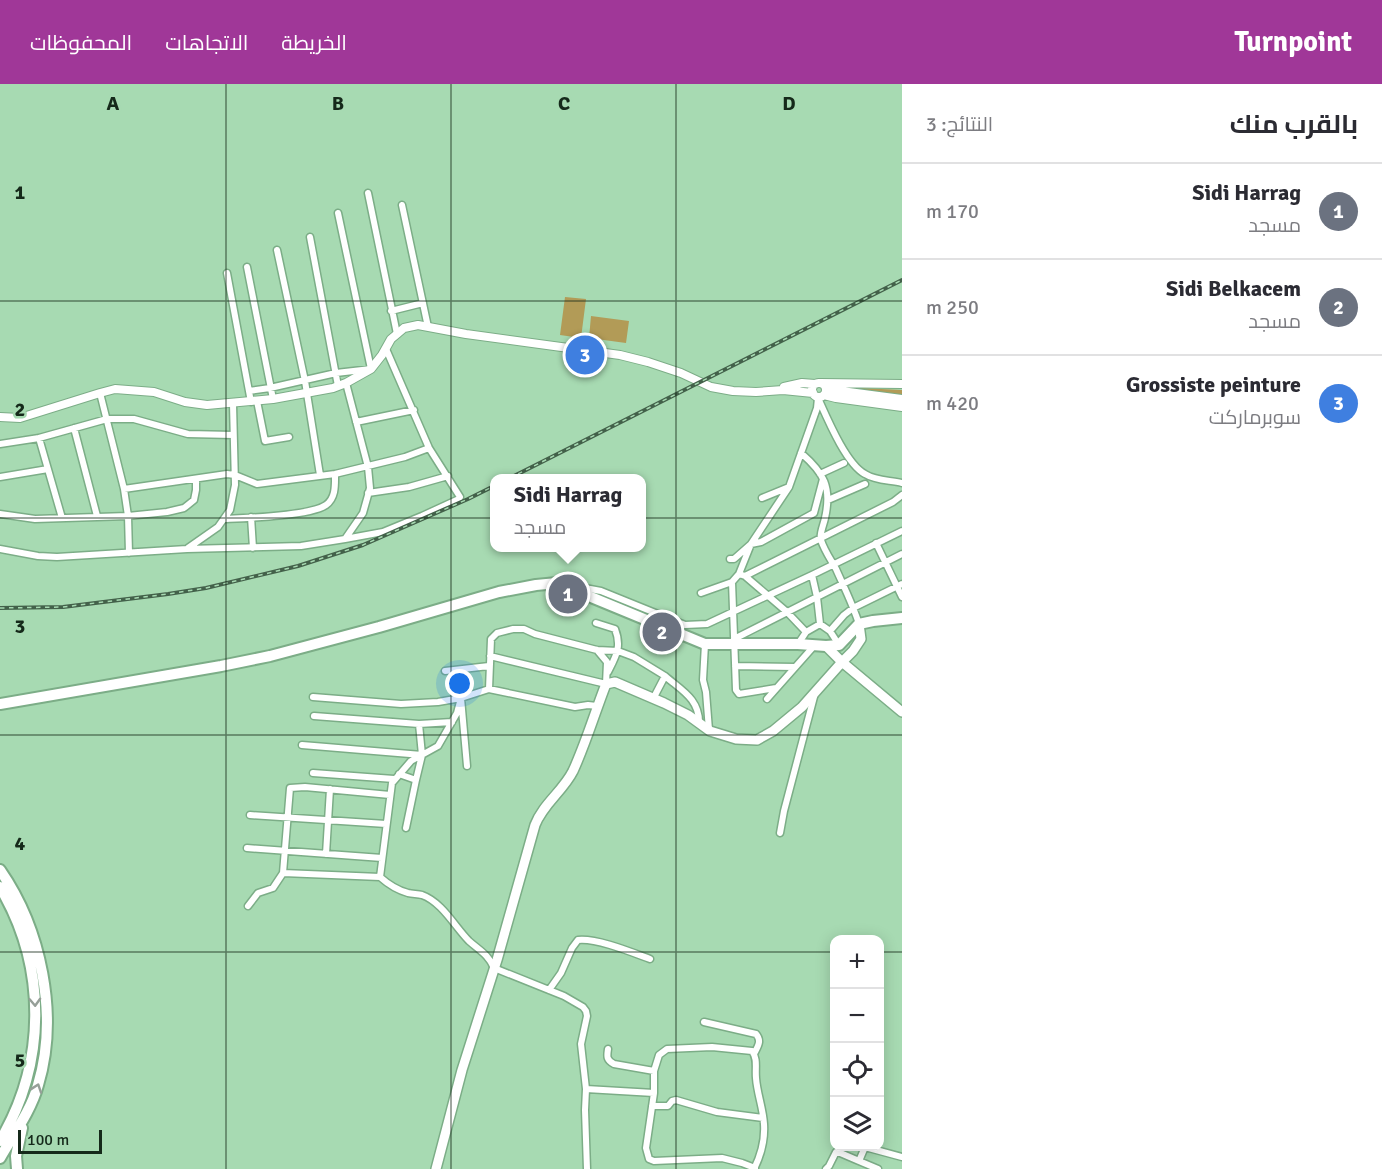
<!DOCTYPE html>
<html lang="ar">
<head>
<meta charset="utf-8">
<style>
	:root { --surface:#fff; --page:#f7f7f7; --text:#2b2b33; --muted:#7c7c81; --line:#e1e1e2; --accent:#a03798 }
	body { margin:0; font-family:Signika,Cairo,sans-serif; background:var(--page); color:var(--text); direction:rtl }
	.controls { position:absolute; right:18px; bottom:18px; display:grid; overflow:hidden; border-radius:12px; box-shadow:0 3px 15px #0003 }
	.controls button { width:54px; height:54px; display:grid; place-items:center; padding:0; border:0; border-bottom:2px solid var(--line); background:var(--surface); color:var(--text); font:30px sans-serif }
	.scale { position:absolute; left:18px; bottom:15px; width:84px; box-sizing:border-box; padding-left:6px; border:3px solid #15291a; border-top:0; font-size:16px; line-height:21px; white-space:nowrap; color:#15291a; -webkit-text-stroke:4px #a7dab2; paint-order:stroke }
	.you { position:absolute; left:460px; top:600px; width:21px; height:21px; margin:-15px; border:4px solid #fff; border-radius:50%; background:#1a73e8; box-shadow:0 0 0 9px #1a73e833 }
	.badge { display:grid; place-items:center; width:39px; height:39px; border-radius:50%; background:var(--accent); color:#fff; font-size:20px; font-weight:700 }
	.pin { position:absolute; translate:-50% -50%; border:3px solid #fff; box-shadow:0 2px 6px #0006 }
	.popup { position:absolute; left:490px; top:390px; width:156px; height:78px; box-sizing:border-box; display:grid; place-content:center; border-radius:12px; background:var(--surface); filter:drop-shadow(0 2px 4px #0005); font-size:20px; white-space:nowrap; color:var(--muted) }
	.popup b { font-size:22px; color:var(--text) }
	.popup::after { content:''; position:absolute; left:50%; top:100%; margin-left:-12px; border:12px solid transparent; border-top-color:var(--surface) }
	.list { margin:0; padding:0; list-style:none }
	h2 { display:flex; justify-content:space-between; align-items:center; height:78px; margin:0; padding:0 24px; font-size:26px }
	h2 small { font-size:20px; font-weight:400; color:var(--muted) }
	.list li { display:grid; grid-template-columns:39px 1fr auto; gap:18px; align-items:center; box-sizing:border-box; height:96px; padding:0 24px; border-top:2px solid var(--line) }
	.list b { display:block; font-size:22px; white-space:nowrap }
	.list p { margin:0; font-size:20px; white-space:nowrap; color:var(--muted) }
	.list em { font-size:20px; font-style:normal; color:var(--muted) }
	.icon { flex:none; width:33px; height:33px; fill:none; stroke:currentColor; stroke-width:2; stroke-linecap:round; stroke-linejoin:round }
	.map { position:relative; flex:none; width:902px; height:1085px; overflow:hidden; direction:ltr }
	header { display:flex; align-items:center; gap:36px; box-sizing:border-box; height:84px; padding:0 30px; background:var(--accent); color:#fff }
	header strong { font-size:28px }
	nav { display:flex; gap:33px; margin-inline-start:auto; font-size:21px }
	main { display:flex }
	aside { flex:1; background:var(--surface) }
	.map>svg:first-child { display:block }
</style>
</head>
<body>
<header>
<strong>Turnpoint</strong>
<nav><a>الخريطة</a><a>الاتجاهات</a><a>المحفوظات</a></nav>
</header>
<main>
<aside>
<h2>بالقرب منك<small>النتائج: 3</small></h2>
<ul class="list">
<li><span class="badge" style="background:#6b7280">1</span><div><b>Sidi Harrag</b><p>مسجد</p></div><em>170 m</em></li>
<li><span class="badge" style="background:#6b7280">2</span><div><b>Sidi Belkacem</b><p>مسجد</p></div><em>250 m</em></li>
<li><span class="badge" style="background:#3f7fe0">3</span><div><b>Grossiste peinture</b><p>سوبرماركت</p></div><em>420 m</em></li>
</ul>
</aside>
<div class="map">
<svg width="902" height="1085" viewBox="0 0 902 1085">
	<rect width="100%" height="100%" fill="#a7dab2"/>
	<path fill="#b29b57" d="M565,213l21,2 -5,39 -21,-3z
		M591,232l38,5 -3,22 -37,-5z
		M840,303l62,3v5z"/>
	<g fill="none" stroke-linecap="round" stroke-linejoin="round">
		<g stroke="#7cad87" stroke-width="9">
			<path id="minor" d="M368,109l29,141
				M402,121l26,122
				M310,153l28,149
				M277,166l28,131 15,94
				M247,183l26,132
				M227,189l24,129
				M391,227l32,-8
				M249,307l21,-3 66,-15 35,-4 -33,-156
				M100,309l24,96 4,27 1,37
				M818,314c9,20 28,66 47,76 11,7 25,6 37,9
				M257,317l8,40 24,-4
				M356,338l58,-12
				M74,344l23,88
				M39,354l23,80
				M0,360l39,-6 68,-19h27l54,15 45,1
				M801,369c23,20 31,34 24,65 -1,6 -6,16 -4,22 3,10 10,20 15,29 8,18 17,36 23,55
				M820,390l24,-11
				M0,393l48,-8
				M124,405l103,-15 8,1 22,9 78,-10 70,-17 24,-9
				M368,409l41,-6 39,-11
				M762,414l27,-11 28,-79 1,-10
				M828,416l37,-16
				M0,430l35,5 93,-3 39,-4 17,-4 10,-8 2,-10v-11
				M251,433l2,31
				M225,435c22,-1 85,-3 101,-14 10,-7 9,-20 9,-31
				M345,455l38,-7 39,-16 37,-17 1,-2 -31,-49 -43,-99
				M876,459l26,54
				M188,464l30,-21 12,-17 5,-25 -2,-81
				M0,465l38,7 19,1 130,-8 114,-3 44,-7 18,-26 7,-25 -2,-21 -22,-84
				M730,475h4l17,-15 10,-2 53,-29 9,-34
				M739,490l12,-30 38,-57
				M812,491l5,22 3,27
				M745,492l42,36 19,20
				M732,498l4,108 3,4 37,-6
				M574,502l27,5 84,34 22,-1 105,-49 90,-44
				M701,509l31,-11 7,-8 6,2 148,-74 9,-7
				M596,539l19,6c7,18 1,27 -7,43
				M830,547l14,-16 9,-7 49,-24
				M734,555l168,-85
				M705,560l-2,36 3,12 3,38
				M798,560l8,-12 14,-8 10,7 9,14
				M490,572l116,28 1,-22 -10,-12
				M735,582l60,1
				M445,587l44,-5
				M665,592c16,14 35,23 34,48
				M489,605l2,-50 6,-6 16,-4h11l11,5 62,16 21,1 16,6 31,19 -12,23
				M313,613l88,7 37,-2 23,-4 28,-9 86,18 13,-2 9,1
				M767,615l47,-53
				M314,632l105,8 33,-2
				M302,661l120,10
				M313,689l81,6
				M399,690l17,6
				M250,731l136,9
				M406,744l10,-48 6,-25 -3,-31
				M780,749l4,-22 31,-118
				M247,764l135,10
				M326,770l4,-65
				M283,789l97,4 12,-94 19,-22 27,-15 19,-33 4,-15 6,68
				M380,793c9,8 17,13 28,16 5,1 10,1 14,2 20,7 33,32 47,46 10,9 20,14 25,27l70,28 19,11 3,4 1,5 -6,28 5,45 68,4
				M248,822l10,-13 15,-5 10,-15 7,-85 15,-1 85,8
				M549,906l12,-17 11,-25 6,-8c19,-2 53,12 72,19
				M704,938l52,12c6,7 2,12 -2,20
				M608,965c-1,7 -2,11 6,15l40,7 5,-16 8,-6 45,-2 40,4c6,8 3,17 4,27 1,15 7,30 8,46 1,15 -3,31 -10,45
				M654,987v22l-8,55 3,11 5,2 68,-3 20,5 13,5
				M586,1005l-1,21 2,59
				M652,1022h16l4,-5 4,-1 41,12 46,6
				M859,1077l19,8
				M826,1085l3,-3 7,-14h2l21,9 6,-14 37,10"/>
		</g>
		<g stroke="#7cad87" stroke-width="10">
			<path id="tertiary" d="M820,299l82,1
				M812 306a7 7 0 1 1 14 0a7 7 0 1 1-14 0Z
				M784,303l18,-4 13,1
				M826,305l76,10
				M824,311l12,3 66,9
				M0,333l20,1 80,-25 15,-4 39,3 31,10 22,3 66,-6 60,-11 13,-5 25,-14 11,-14 9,-16 6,-5 7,-6 14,-3 48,9 154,21 28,7 33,11 30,14 22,4 23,1 27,-2 30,3"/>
		</g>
		<g stroke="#7cad87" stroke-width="12">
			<path id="secondary" d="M826,562l16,16 60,50
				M436,1085l26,-99 35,-110 38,-135c8,-21 28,-34 38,-54 13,-28 22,-59 33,-87l9,-2 49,21 24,12 22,16 26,8 21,1 16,-9 29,-24 40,-45 11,-11 8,-12 -2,-15"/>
		</g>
		<g stroke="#7cad87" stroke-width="14">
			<path id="primary" d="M0,620l221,-38 49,-10 109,-29 120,-35 37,-7 21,-2 148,61h93l28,2 13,-1 20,-21 14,-3 29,-3"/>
		</g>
		<g stroke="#7cad87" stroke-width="14">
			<path id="trunk" d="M0,786c41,59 59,145 38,215 -7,26 -25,50 -38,73
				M0,803c47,79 47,175 0,254
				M17,1085l-1,-13 6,-28"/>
		</g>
		<use href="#minor" stroke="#fff" stroke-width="6"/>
		<use href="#tertiary" stroke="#fff" stroke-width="8"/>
		<use href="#secondary" stroke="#fff" stroke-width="9"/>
		<use href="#primary" stroke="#fff" stroke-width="10"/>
		<use href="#trunk" stroke="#fff" stroke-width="10"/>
		<g stroke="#43614a" stroke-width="4">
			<path id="rail" d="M510,394l392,-198
				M0,524l63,-1 105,-13 38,-6 92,-22 65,-21 105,-46 26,-13"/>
		</g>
		<use href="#rail" stroke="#a7dab2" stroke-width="1.5" stroke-dasharray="4.5" stroke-linecap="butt"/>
	</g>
	<defs><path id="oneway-chevron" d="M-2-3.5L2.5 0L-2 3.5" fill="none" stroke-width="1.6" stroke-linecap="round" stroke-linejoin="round" transform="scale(1.5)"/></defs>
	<g stroke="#969f98">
		<use href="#oneway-chevron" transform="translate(35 918) rotate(88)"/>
		<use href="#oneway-chevron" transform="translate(37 1004) rotate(-71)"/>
	</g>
	<path fill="none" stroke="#15291a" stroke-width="1.5" stroke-opacity="0.55" d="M226,0v1085M451,0v1085M676,0v1085M0,217h902M0,434h902M0,651h902M0,868h834M880,868h22"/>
	<g font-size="20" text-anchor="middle" font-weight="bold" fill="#15291a" stroke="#a7dab2" stroke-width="5" stroke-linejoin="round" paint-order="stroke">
		<text x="113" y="26">A</text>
		<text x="338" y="26">B</text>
		<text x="564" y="26">C</text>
		<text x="789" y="26">D</text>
		<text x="20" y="115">1</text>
		<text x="20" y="332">2</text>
		<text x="20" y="549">3</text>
		<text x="20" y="766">4</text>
		<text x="20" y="983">5</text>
	</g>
</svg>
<div class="controls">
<button>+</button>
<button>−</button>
<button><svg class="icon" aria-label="locate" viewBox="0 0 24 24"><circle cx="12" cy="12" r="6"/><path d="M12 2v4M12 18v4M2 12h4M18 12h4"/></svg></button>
<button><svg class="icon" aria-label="layers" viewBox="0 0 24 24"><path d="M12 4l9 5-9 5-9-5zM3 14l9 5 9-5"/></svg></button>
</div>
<div class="scale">100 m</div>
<div class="you"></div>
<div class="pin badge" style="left:568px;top:510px;background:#6b7280">1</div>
<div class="popup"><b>Sidi Harrag</b>مسجد</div>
<div class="pin badge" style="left:662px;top:548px;background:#6b7280">2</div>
<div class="pin badge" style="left:585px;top:271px;background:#3f7fe0">3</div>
</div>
</main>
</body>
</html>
